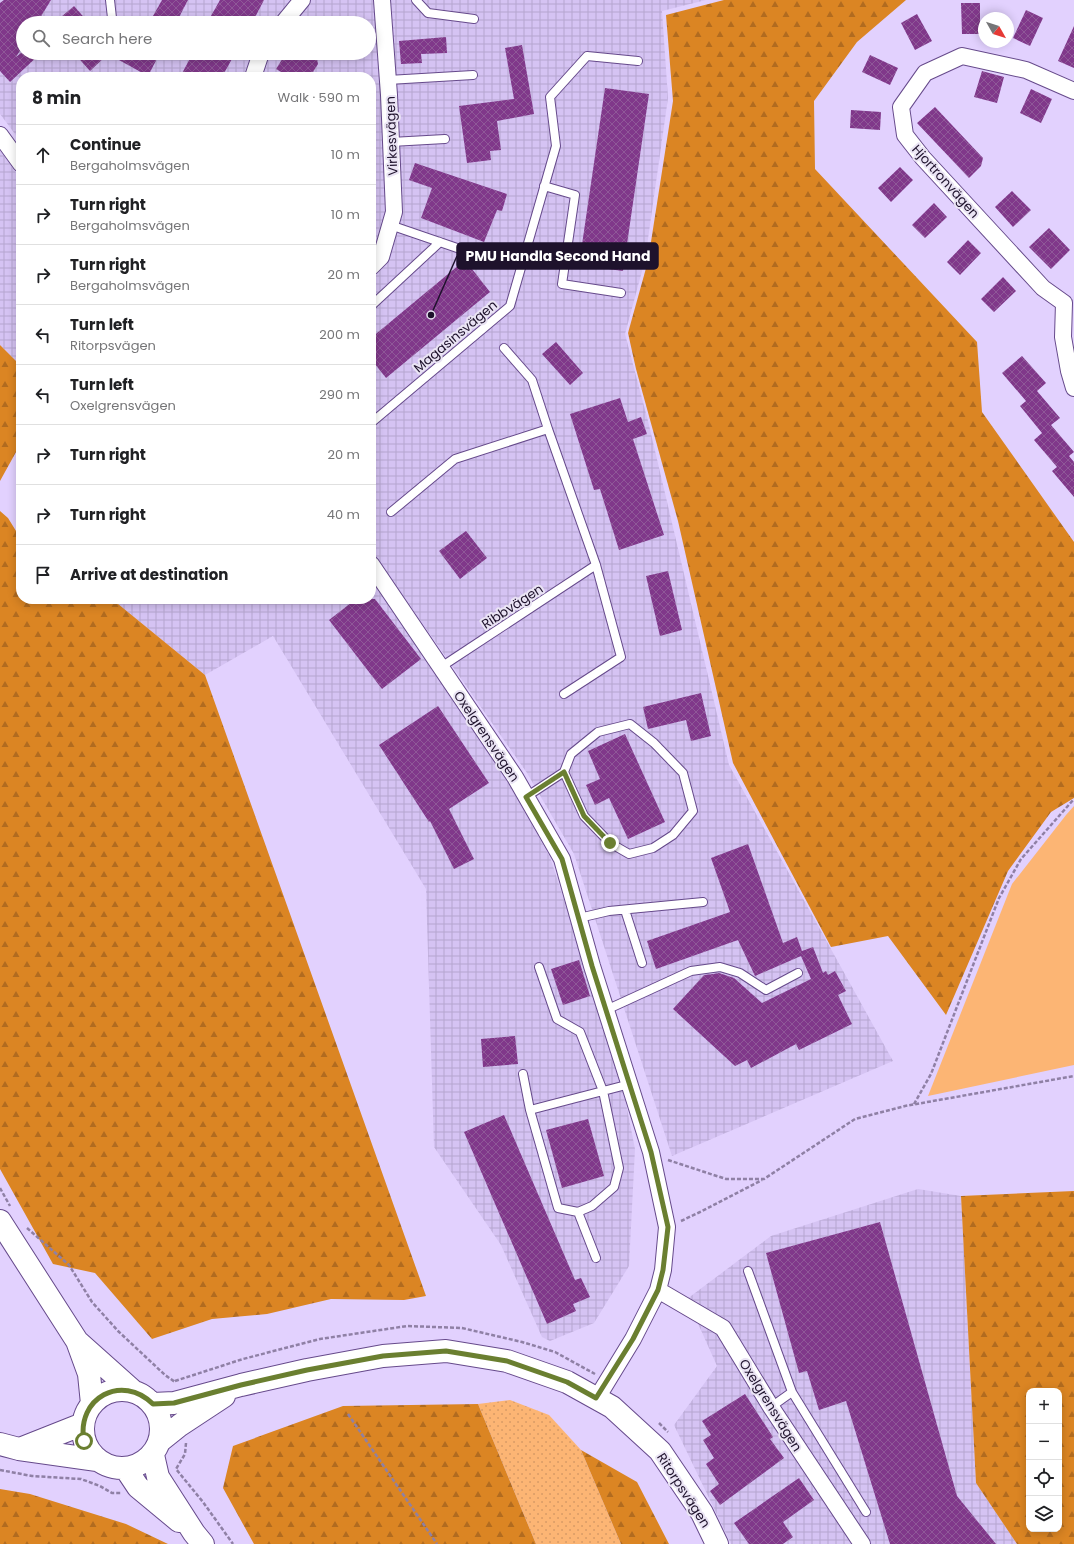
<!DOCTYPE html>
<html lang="en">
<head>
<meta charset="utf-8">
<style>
	:root { --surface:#fff; --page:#f6f6f6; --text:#202124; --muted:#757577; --line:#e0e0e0 }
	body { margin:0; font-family:Poppins,sans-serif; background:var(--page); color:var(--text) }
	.controls { position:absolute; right:12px; bottom:12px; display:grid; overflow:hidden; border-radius:8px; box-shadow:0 2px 10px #0003 }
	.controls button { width:36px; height:36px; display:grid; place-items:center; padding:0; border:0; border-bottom:1px solid var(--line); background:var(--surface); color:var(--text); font:20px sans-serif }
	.compass { position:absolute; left:978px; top:12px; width:36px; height:36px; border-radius:50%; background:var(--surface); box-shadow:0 2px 10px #0003; rotate:129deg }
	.stop { position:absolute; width:12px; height:12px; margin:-9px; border:3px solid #6a7f30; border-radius:50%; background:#fff }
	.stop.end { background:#6a7f30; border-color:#fff; box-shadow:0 1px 4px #0008 }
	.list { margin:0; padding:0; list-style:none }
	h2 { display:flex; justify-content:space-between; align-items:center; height:52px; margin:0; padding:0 16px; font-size:17px }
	h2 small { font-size:13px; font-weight:400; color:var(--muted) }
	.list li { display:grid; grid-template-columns:26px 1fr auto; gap:12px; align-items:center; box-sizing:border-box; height:60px; padding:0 16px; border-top:1px solid var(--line) }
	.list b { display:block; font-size:15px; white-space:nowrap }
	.list p { margin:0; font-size:13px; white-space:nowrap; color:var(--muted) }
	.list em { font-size:13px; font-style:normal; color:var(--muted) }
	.icon { flex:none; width:22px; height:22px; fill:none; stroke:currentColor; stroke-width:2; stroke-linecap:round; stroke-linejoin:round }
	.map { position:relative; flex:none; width:1074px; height:1544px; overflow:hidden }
	.search { position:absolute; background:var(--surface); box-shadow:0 2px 10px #0003; left:16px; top:16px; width:360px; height:44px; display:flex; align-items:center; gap:10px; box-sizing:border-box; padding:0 14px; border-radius:22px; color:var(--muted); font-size:15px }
	.panel { position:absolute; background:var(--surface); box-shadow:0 2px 10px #0003; left:16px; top:72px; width:360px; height:532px; border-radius:16px }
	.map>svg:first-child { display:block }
</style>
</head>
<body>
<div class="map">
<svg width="1074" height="1544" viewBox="0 0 1074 1544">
	<defs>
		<pattern id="industrial-grid" width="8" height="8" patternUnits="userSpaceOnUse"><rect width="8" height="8" fill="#d5c3f3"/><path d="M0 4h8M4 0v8" fill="none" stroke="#b6a6d0"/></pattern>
		<pattern id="grass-dots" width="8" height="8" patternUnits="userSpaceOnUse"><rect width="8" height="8" fill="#fcb574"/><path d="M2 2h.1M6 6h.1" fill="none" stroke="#d89b65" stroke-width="1.8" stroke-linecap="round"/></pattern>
		<pattern id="forest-firs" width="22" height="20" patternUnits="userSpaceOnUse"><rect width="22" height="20" fill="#db8523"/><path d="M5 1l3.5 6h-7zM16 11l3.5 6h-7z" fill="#b16b1f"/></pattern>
		<pattern id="building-cross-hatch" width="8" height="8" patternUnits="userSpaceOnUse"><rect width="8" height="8" fill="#80388a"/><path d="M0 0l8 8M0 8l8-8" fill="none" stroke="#8f5898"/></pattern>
	</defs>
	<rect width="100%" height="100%" fill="#e2d1fe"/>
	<path fill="url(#industrial-grid)" fill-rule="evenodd" d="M0,0h706l-44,11 6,87 -23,162 -20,74 23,87 81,344 164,296 -221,95 -98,-302 -47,-81 -156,-223v-473h-350v65l-21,-28zM23,23h346v30h-346z
		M0,150l21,30v186l-21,-21z
		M371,579l34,47 78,112 67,119 69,211 16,81 -6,117 -35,57 -44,18 -8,-4 -41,-92 -67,-98 -8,-258 -153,-253 -68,39 -93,-76h259z
		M918,1189l43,7 15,287 41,61h-286l-57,-119 43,-59 -30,-67 84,-63z"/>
	<path fill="url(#grass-dots)" d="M510,1400l39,15 32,35 40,94h-85l-58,-140z"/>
	<path fill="url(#forest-firs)" fill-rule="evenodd" d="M724,0h182l-49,42 -43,59 1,68 162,173 5,70 92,130v256l-23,14 -43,59 -62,144 -58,-79 -57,11 -98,-184 -55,-242 -42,-152 -8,-36 20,-72 25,-160 -7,-86z
		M0,345l21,21v77l-21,38z
		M0,511l8,7 13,21v60h91l93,76 221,621 -22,4 -73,-1 -64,15 -55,5 -60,20 -57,-66 -42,-9 -53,-95z
		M1074,1191v353h-57l-41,-61 -15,-287zM1029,1391h30v138h-30z
		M478,1404l58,140h-282l-31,-56 10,-42 110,-40z
		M581,1450l56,32 32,62h-48z
		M0,1489l30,5 96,30 42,20h-168z"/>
	<path fill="#fcb574" d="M1074,806v259l-146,31 84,-212 54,-69z"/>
	<path fill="url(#building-cross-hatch)" d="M4,0h47l-14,23h-14v23l-7,11 5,-4h20l-31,29 -10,-11v-68z
		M162,0h26l-12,23h-27z
		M220,0h44l-12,23h-45z
		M961,3h19v31h-18z
		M74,6l15,17h-35z
		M1026,10l17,8 -13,28 -17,-8z
		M917,14l15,27 -17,9 -14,-27z
		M1074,26v42l-16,-7z
		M446,37l1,16 -26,1 1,9 -21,1 -2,-23z
		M522,45l12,69 -37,7 4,29 -11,1 1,9 -24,3 -8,-57 55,-7 -9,-51z
		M74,53h86l-12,23 -40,-22 -18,17z
		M193,53h32l8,4 -11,20h-42z
		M286,53h30l2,11 -8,13h-21l-13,-8z
		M870,55l28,13 -8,17 -28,-13z
		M982,71l22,6 -7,26 -23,-6z
		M605,88l44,6 -26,177 -44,-6z
		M1031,89l21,10 -11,24 -21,-10z
		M935,107l48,51 -2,8 -12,12 -52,-55z
		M851,110l30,2 -1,18 -30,-2z
		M415,163l92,31 -5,17 -5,-1 -13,32 -63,-24 11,-30 -23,-8z
		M900,167l13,13 -22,22 -13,-14z
		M1012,191l19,19 -18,17 -18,-20z
		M934,203l13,14 -22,21 -13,-13z
		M1049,228l21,22 -19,19 -22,-22z
		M968,240l13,13 -21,22 -13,-13z
		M465,260l25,32 -104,86 -15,-19v-21z
		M1003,277l13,14 -22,21 -13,-13z
		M556,342l27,31 -13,12 -28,-31z
		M1022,356l24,27 -9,8 23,27 -9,7 23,27 -5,4 5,6v35l-22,-26 5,-4 -23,-27 8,-7 -22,-27 6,-5 -24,-28z
		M620,398l8,24 13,-5 6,17 -14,5 31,96 -45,15 -19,-61 -6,1 -24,-76z
		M466,531l21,27 -27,21 -21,-28z
		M668,571l14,59 -22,6 -14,-60z
		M356,599h19l46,60 -39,30 -53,-69z
		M701,693l10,43 -20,5 -5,-21 -38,9 -5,-22z
		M438,706l51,77 -40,26 25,50 -20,10 -24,-48 -1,1 -50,-77z
		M625,734l40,88 -37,17 -19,-41 -14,7 -9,-20 14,-6 -12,-28z
		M748,844l35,99 14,-6 5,14 11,-4 10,26 3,-2 2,4 7,-4 11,20 -8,4 14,29 -53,26 -3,-6 -45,24 -4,-8 -12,6 -62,-57 31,-34 9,-1 6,-1 15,5 28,25 49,-24 -10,-23 -46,20 -17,-36 -82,29 -9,-28 83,-29 -19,-54z
		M579,960l11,36 -27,9 -12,-36z
		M515,1036l3,28 -35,3 -2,-28z
		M504,1115l71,165 6,-2 9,19 -17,7 3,7 -29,13 -83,-192z
		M588,1119l16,57 -42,12 -16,-58z
		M880,1222l77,274 39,48h-106l-44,-143 -27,9 -12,-39 -8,2 -33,-120z
		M745,1394l28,43 -3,2 14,19 -64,47 -10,-14 9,-7 -13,-20 8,-6 -11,-18 8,-5 -9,-14z
		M799,1478l15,22 -31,22 10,15 -10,7h-34l-15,-21z"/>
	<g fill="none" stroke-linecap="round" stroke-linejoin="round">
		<g stroke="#664a8b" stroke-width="10">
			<path id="lane" d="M110,0l2,18
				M416,0l12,13 46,6
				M388,80l85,-5
				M391,142l54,-3
				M544,186l31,9 -13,89 59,9
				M390,225l108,37
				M371,306l69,-64
				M504,348l28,32 16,49
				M371,423l139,-117 46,-160 -6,-49 37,-41 51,5
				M391,512l64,-53 93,-30 48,136 25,92 -57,37
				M441,667l155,-102
				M526,797l38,-25 20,44 26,27 19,11 24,-6 20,-13 20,-24 -10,-38 -29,-30 -24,-19 -32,8 -27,22 -7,18
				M625,910l17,53
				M579,918l30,-7 94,-9
				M539,967l18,52 23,13 23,59 16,77 -5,19 -22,19 -14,6 18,46
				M606,1010l85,-39 29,-4 20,6 26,17 32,-17
				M523,1074l7,36 100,-26
				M530,1110l28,98 20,4
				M748,1271l44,121 -21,15
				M792,1392l74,120"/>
		</g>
		<g stroke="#664a8b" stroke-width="18">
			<path id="street" d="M283,23l19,-23
				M253,77l8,-24
				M0,135l21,29
				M371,267l10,-10 13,-45 -5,-117 -7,-95
				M1064,303l-21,-15 -120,-130 -18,-23 -4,-28 24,-34 37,-17 64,14 48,21
				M1064,303l-1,34 6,34 5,17
				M371,564l144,213 47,82 30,107 59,186 16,75 -4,43 -5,20 -25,49 -36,59
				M658,1290l65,38 48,79 91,137"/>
		</g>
		<g stroke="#664a8b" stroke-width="24">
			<path id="secondary" d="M0,1221l77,120 12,33 3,30
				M78,1342l56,50
				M83 1429a39 39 0 1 1 78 0a39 39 0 1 1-78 0Z
				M153,1404l21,-1 67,-18 66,-15 76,-14 63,-5 61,10 60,21 45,25 48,44 42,62 15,31
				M160,1441l20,-16 44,-29
				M0,1444l19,5 78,11
				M20,1449l63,-25
				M153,1455l5,22 36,56 9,11
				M126,1469l12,18 41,34"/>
		</g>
		<path stroke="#8f80a5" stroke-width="2.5" stroke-dasharray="4 2" stroke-linecap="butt" d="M914,1104l17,-30 68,-176 22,-39 53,-60
			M668,1160l58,19h38l91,-60 50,-13 169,-30
			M0,1188l10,18
			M681,1221l19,-9 62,-32
			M27,1228l42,37 23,37 26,29 47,44 10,7
			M175,1381l68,-22 77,-20 87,-13 55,2 60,14 33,10 40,22
			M348,1414l89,130
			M659,1423l9,9
			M186,1443l-1,11 -9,15 27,33 30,42
			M0,1470l32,6 49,3 19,7 12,7h9"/>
		<use href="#lane" stroke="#fff" stroke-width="8"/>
		<use href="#street" stroke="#fff" stroke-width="16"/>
		<use href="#secondary" stroke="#fff" stroke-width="22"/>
	</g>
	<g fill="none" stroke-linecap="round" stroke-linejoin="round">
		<path stroke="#6a7f30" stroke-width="5" d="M84,1441c-8,-43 38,-68 69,-37l21,-1 67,-18 66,-15 76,-14 63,-5 61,10 60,21 29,16 37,-59 25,-49 5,-20 5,-43 -17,-75 -59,-186 -30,-107 -36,-62 38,-25 20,44 26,27"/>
	</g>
	<g text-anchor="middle" stroke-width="4" stroke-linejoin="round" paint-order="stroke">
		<g font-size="13" fill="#1e122c" stroke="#eae4f4">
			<text transform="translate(391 136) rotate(-92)" y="5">Virkesvägen</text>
			<text transform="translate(946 181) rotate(48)" y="5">Hjortronvägen</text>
			<text transform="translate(455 336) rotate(-40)" y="5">Magasinsvägen</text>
			<text transform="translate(512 606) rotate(-33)" y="5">Ribbvägen</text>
			<text transform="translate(487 736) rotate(56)" y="5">Oxelgrensvägen</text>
			<text transform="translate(771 1405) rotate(58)" y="5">Oxelgrensvägen</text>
			<text transform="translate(684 1490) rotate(57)" y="5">Ritorpsvägen</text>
		</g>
	</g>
	<path fill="none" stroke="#1e122c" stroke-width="1.5" d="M431 315L457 256"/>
	<circle fill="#1e122c" stroke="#eae4f4" stroke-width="1.5" cx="431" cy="315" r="4"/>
	<rect fill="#1e122c" stroke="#1e122c" stroke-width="1.5" x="457" y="243" width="201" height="26" rx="4"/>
	<g font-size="14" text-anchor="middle" font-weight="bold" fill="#fff">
		<text x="558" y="261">PMU Handla Second Hand</text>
	</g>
</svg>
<div class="controls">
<button>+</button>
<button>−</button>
<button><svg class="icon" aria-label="locate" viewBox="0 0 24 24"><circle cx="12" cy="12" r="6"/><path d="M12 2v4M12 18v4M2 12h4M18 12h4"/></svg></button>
<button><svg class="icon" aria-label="layers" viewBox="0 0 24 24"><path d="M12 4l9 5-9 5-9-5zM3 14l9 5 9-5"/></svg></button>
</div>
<svg class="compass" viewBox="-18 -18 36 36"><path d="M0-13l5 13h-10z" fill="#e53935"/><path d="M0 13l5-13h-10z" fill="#757577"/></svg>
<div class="stop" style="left:84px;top:1441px"></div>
<div class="stop end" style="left:610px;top:843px"></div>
<div class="search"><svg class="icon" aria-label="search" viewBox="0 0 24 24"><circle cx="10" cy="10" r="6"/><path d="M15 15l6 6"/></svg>Search here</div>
<section class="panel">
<h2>8 min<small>Walk · 590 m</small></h2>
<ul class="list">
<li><svg class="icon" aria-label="ahead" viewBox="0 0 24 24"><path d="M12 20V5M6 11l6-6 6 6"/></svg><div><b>Continue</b><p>Bergaholmsvägen</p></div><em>10 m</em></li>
<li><svg class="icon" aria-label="right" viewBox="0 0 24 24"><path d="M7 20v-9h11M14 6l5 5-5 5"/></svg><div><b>Turn right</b><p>Bergaholmsvägen</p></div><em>10 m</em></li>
<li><svg class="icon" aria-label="right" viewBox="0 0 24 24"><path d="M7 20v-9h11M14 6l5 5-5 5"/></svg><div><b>Turn right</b><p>Bergaholmsvägen</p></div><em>20 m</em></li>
<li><svg class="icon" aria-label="left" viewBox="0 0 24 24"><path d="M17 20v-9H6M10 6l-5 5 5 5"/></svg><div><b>Turn left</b><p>Ritorpsvägen</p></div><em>200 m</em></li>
<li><svg class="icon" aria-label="left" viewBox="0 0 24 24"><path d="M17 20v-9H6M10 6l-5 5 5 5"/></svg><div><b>Turn left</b><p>Oxelgrensvägen</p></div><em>290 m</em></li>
<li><svg class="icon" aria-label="right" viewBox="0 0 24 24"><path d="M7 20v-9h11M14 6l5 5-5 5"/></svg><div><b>Turn right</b></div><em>20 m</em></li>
<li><svg class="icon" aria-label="right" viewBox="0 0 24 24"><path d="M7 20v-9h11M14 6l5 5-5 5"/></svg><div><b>Turn right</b></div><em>40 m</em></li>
<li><svg class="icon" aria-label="arrive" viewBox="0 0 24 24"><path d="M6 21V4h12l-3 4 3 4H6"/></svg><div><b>Arrive at destination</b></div></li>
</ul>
</section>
</div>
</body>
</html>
